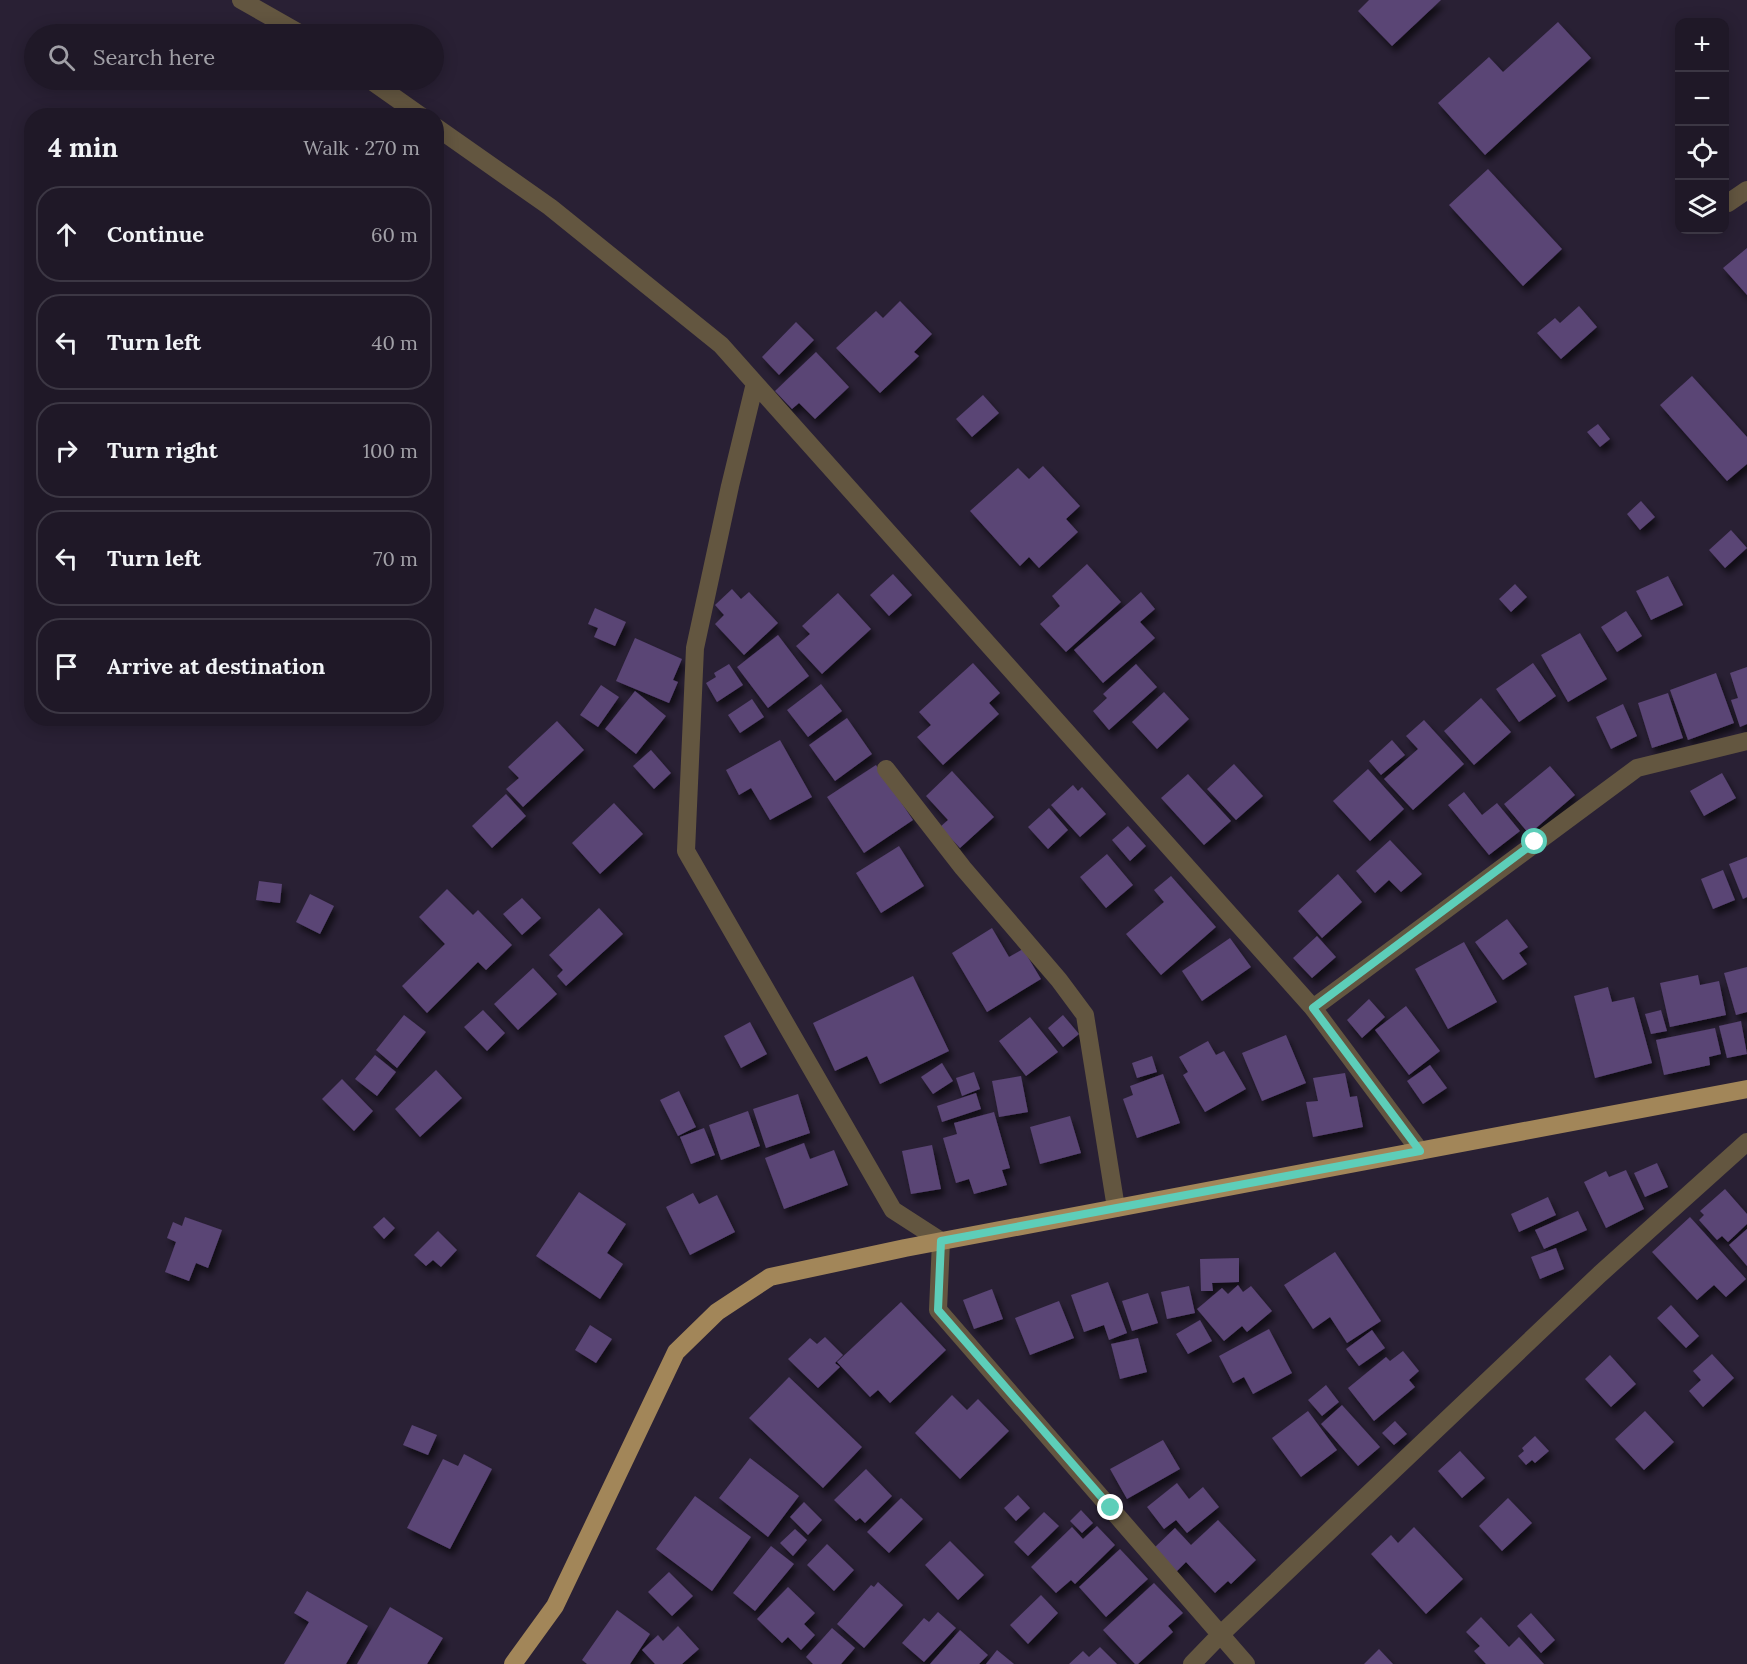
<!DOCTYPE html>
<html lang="en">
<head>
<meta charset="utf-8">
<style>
	:root { --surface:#1f1827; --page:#27212f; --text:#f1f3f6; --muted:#a1a0a7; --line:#3c3744 }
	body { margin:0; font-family:Lora,serif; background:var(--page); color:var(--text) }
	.controls { position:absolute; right:18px; top:18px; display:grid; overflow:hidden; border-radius:12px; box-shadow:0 3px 15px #0003 }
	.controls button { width:54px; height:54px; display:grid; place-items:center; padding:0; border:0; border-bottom:2px solid var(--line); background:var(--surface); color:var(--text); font:30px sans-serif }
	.stop { position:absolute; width:18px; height:18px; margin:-14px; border:4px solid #5dceb9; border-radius:50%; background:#fff }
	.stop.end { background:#5dceb9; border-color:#fff; box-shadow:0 2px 6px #0008 }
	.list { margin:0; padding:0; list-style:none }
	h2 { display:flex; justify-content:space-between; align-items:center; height:78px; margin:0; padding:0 24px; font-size:26px }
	h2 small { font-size:20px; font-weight:400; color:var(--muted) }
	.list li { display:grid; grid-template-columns:39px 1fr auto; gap:18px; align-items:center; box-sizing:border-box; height:96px; margin:0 12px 12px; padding:0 12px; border:2px solid var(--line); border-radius:24px }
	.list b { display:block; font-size:22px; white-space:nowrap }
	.list em { font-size:20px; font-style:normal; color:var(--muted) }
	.icon { flex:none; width:33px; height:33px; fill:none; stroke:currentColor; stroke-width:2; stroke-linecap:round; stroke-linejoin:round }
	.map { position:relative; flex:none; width:1747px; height:1664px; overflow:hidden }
	.search { position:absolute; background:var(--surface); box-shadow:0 3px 15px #0003; left:24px; top:24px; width:420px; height:66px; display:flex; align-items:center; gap:15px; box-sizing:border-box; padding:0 21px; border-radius:33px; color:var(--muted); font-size:22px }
	.panel { position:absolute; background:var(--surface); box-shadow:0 3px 15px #0003; left:24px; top:108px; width:420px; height:618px; border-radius:24px }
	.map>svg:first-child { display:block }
</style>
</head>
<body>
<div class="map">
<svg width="1747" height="1664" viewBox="0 0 1747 1664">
	<defs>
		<filter id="shadow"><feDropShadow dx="3.5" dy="6" stdDeviation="3" flood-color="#0009"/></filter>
	</defs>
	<rect width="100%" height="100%" fill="#292034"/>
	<path fill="#5a4475" filter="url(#shadow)" d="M1369,0h72l-49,46 -34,-35z
		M1558,22l33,36 -106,97 -47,-52 51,-46 14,15z
		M1488,169l74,80 -39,37 -74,-81z
		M1747,248v47l-24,-27z
		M900,301l32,33 -18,18 5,4 -39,37 -44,-45 40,-37 7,7z
		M1579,306l18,21 -36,32 -24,-26 18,-15 5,5z
		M796,322l18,18 -35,35 -17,-18z
		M816,352l33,35 -34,32 -16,-16 -7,6 -17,-18z
		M1692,376l55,61v27l-20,17 -67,-76z
		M983,395l16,18 -27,24 -16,-18z
		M1598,424l12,15 -10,8 -13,-15z
		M1043,466l37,40 -14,13 12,13 -39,36 -10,-11 -9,9 -50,-55 48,-43 11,11z
		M1641,501l14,16 -15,13 -13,-16z
		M1731,530l16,18 -22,20 -16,-18z
		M1087,564l34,38 -55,50 -26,-28 20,-18 -8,-10z
		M893,574l19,21 -23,21 -19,-21z
		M1668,576l15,29 -32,15 -15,-29z
		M1515,584l12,13 -16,15 -12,-13z
		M732,589l9,10 8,-7 29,31 -34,32 -29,-31 9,-9 -9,-10z
		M1141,592l14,17 -15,13 15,16 -52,45 -29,-33z
		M838,593l33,36 -49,45 -26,-28 14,-12 -8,-8z
		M595,608l31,14 -11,24 -21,-9 4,-9 -10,-4z
		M1626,611l16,25 -25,16 -16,-25z
		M1580,633l27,46 -39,23 -27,-47z
		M778,635l31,41 -41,32 -31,-41z
		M635,638l47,21 -9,21 5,2 -9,21 -53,-22z
		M973,663l27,30 -11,10 10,11 -56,51 -26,-28 14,-12 -12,-13z
		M1533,663l23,33 -37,26 -23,-33z
		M729,664l14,21 -26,17 -11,-19 10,-6 -2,-4z
		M1136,664l21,23 -48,43 -16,-19 14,-13 -4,-4z
		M1747,667v57l-7,3 -9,-27 7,-2 -8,-25z
		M1716,673l18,50 -46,17 -18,-50z
		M821,684l21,27 -34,26 -21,-27z
		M601,685l18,12 -21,30 -18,-12z
		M635,691l31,25 -30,38 -31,-25z
		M1164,692l25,27 -32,30 -25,-27z
		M1668,693l15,45 -31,10 -14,-45z
		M1481,698l30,34 -37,33 -30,-34z
		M752,699l12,18 -24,16 -12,-18z
		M1623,704l14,32 -26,13 -15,-32z
		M847,718l25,36 -37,27 -26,-36z
		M1424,720l40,44 -51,46 -29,-31 34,-30 -12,-13z
		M557,721l27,29 -61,57 -17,-18 13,-11 -11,-11z
		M780,740l32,57 -42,23 -19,-32 -12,7 -13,-25z
		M1392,740l13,15 -24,20 -12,-14z
		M651,750l20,23 -17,16 -21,-23z
		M1234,764l29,32 -27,24 -29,-31z
		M876,765l37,55 -49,33 -37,-56z
		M1550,766l25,29 -46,39 -25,-30z
		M1368,769l36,40 -34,32 -37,-40z
		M952,771l42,46 -34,31 -20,-21 8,-7 -22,-24z
		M1722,773l14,25 -32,18 -14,-25z
		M1188,774l43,47 -27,24 -43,-47z
		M1073,785l5,6 4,-4 24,27 -26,23 -29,-32z
		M1464,792l18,23 15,-12 23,28 -31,24 -41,-50z
		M506,794l20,22 -34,32 -20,-22z
		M614,803l29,31 -43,40 -28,-31z
		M1049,808l19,22 -20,19 -20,-22z
		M1128,826l18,20 -16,15 -18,-21z
		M1390,840l32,34 -21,18 -12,-12 -14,13 -19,-22z
		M899,846l25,40 -43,27 -25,-40z
		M1107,854l26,31 -27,23 -26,-31z
		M1747,857v40l-4,2 -14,-35z
		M1723,870l12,30 -22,9 -12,-30z
		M1338,874l24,28 -40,36 -24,-27z
		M1171,876l45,51 -55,48 -35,-41 38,-32 -10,-12z
		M259,881l23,3 -2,19 -24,-3z
		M447,889l26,26 5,-5 34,35 -26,25 -8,-8 -51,51 -25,-27 43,-42 -26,-27z
		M310,894l24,12 -14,28 -24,-12z
		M522,898l19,20 -19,17 -19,-21z
		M599,908l24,26 -57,52 -9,-10 6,-6 -14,-15z
		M1507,919l21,28 -9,6 8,11 -24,16 -28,-38z
		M992,928l17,29 14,-8 18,30 -54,33 -35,-59z
		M1317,936l19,21 -24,21 -19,-20z
		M1230,938l21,29 -49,34 -20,-30z
		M1464,942l33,60 -49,27 -33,-60z
		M1747,967v45l-11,3 -12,-42z
		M533,968l24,26 -39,36 -24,-26z
		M1698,975l2,10 19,-4 7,34 -56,12 -10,-44z
		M913,976l36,75 -69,33 -13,-28 -32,15 -22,-48z
		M1608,987l4,15 22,-5 18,66 -57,15 -21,-82z
		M1369,999l16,18 -23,21 -15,-18z
		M1406,1006l34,45 -31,24 -34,-45z
		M483,1010l22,23 -18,18 -23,-24z
		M1661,1010l6,21 -16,3 -6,-20z
		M404,1015l22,17 -29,36 -21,-18z
		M1063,1015l16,19 -16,13 -15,-19z
		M1030,1017l28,35 -32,24 -27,-35z
		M1741,1021l6,33 -20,4 -8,-32z
		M750,1022l17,32 -26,14 -17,-32z
		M1715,1028l6,26 -12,3 1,8 -46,10 -8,-35z
		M1286,1035l20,48 -44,18 -20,-48z
		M1208,1041l8,14 8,-4 22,38 -41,23 -22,-37 5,-3 -9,-15z
		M375,1055l21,17 -19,24 -22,-17z
		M1152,1056l5,16 -20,6 -5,-15z
		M942,1063l11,18 -20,13 -12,-17z
		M1430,1065l17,23 -24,16 -16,-23z
		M436,1070l26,28 -42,39 -25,-28z
		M974,1072l6,17 -18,7 -6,-18z
		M1345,1073l5,24 7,-1 6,31 -50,10 -7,-35 12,-1 -5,-23z
		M1163,1074l17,49 -43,15 -14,-39 10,-4 -3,-9z
		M1021,1076l7,36 -29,5 -7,-36z
		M342,1079l31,32 -19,20 -32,-32z
		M679,1091l17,36 -18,9 -18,-36z
		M976,1093l5,16 -39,13 -5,-16z
		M798,1094l12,39 -44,15 -13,-39z
		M748,1111l12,35 -39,14 -12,-35z
		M994,1112l16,56 -8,2 5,15 -33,9 -5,-15 -13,4 -13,-45 14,-4 -3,-11z
		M1070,1116l11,37 -41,11 -10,-37z
		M704,1128l11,27 -24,9 -11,-27z
		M804,1143l6,16 24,-9 14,35 -64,24 -19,-51z
		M932,1145l9,44 -30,5 -9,-43z
		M1657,1163l11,24 -23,10 -11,-24z
		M1626,1170l18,39 -38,19 -22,-46 22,-11 3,6z
		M1725,1189l22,25v10l-19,18 -6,-6 -5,4 -18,-20 5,-5 -4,-4z
		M579,1192l47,32 -19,29 16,11 -23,35 -64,-43z
		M693,1193l6,11 18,-9 18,37 -45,23 -24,-48z
		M1548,1197l8,18 -37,17 -8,-18z
		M1578,1211l9,19 -43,19 -9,-19z
		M185,1217l37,13 -14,38 -12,-5 -7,18 -24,-9 11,-30 -9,-4 6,-16 9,4z
		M384,1217l11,11 -11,11 -11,-12z
		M1690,1217l56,62 -20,18 -12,-12 -17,15 -45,-48z
		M1747,1229v37l-18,-21z
		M438,1231l19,19 -16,17 -8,-7 -7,6 -12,-11z
		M1556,1248l8,21 -24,10 -9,-22z
		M1335,1252l46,69 -34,22 -17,-26 -17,12 -29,-44z
		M1239,1258v24l-27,1 1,8h-12l-1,-32z
		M1108,1282l19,51 -18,7 -5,-15 -20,7 -13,-37z
		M1238,1285l5,7 8,-6 21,25 -25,21 -5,-6 -18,15 -27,-32 25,-21 6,6z
		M1189,1286l6,27 -28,6 -6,-27z
		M992,1289l11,30 -29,10 -11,-29z
		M1148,1293l10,30 -26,8 -10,-30z
		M1059,1301l15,37 -44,17 -15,-37z
		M901,1302l45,48 -56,53 -12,-13 -8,7 -33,-35z
		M1671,1305l28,31 -13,12 -29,-30z
		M1200,1320l12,21 -24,13 -12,-20z
		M590,1325l22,14 -16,24 -21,-13z
		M1269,1329l23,44 -39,21 -9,-17 -11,6 -14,-27z
		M1372,1330l13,18 -26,18 -13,-17z
		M825,1337l18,18 -8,8 5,4 -22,21 -30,-29 22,-21 7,6z
		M1138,1338l9,34 -27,7 -9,-35z
		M1403,1351l16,20 -10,9 6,7 -41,34 -26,-33 38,-31 4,4z
		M1712,1354l22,24 -31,29 -14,-16 12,-11 -8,-9z
		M1610,1355l26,29 -25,23 -26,-28z
		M789,1377l73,70 -39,41 -74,-70z
		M1326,1385l13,17 -17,14 -14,-16z
		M952,1395l15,15 11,-11 31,32 -49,48 -45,-46z
		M1342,1405l38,42 -22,19 -37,-42z
		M1308,1411l29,39 -36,27 -29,-39z
		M1645,1411l29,31 -30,28 -29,-31z
		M1395,1421l12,13 -13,11 -12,-12z
		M412,1425l25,10 -9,20 -25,-10z
		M1535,1436l14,15 -14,12 -3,-3 -6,5 -8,-9 6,-5 -2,-3z
		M1163,1440l17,29 -53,30 -17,-30z
		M1460,1451l25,27 -23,20 -24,-27z
		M464,1454l28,15 -42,80 -43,-21 36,-69 15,7z
		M750,1458l49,38 -31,41 -49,-39z
		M866,1469l26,27 -27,27 -5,-5 -4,3 -22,-21z
		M1177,1483l12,16 14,-12 16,20 -32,26 -11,-13 -12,9 -17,-22z
		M1018,1495l12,13 -14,13 -12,-13z
		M695,1496l56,41 -39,54 -56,-42z
		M901,1498l22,21 -34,34 -22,-21z
		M1508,1498l24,25 -30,28 -23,-25z
		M804,1502l18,18 -14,15 -18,-18z
		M1081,1510l12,13 -11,10 -12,-12z
		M1044,1512l15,14 -31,30 -14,-14z
		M1218,1520l38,40 -25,24 -3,-3 -13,12 -29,-31 -10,10 -22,-24 21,-20 16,17z
		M1097,1526l18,19 -40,39 -4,-4 -15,13 -25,-26 41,-40 11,12z
		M1414,1527l49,52 -37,35 -55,-60 20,-19 7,8z
		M795,1529l12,11 -14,16 -13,-13z
		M950,1541l34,34 -26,25 -33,-35z
		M827,1544l27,26 -20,21 -27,-26z
		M771,1546l23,18 -39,47 -22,-18z
		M1120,1549l28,30 -42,38 -27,-30z
		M669,1572l24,24 -21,20 -24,-24z
		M878,1582l25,23 -39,43 -27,-24 34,-39 3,2z
		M1154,1583l29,30 -15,13 5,6 -35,32h-3l-32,-34z
		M788,1587l27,26 -11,11 11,11 -14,15 -13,-13 -6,6 -25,-24z
		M307,1591l61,35 -22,38h-62l25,-42 -15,-9z
		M1041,1595l17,18 -30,31 -18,-19z
		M390,1607l53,31 -16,26h-70z
		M617,1610l33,24 -20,30h-43l-5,-4z
		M938,1612l18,16 -32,34 -22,-19 22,-25 5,4z
		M1531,1613l24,27 -14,13 -24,-27z
		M1481,1617l28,30 10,-10 25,27h-58l-12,-13 6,-5 -14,-14z
		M678,1626l21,23 -17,15h-27l-13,-14 16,-15 5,6z
		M832,1628l23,20 -14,16h-28l-7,-7z
		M960,1630l28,25 -9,9h-49z
		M1100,1647l17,17h-48l14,-13 6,6z
		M1379,1649l14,15h-29z
		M997,1650l17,14h-28z"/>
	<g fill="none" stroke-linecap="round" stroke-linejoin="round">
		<path stroke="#635640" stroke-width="18" d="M241,0l60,34
			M370,80l51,36
			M436,127l114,80 171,138 592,663 107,143
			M1728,203l19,-13
			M755,383l-25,103 -35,162 -9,203 207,359 48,31 -3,69 308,354
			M886,769l77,99 96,112 26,35 31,193
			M1313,1008l324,-240 110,-27
			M1192,1664l28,-29 380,-361 147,-132"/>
		<path stroke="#a28659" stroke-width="18" d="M513,1664l42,-58 121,-254 41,-40 53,-35 135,-29 842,-159"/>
	</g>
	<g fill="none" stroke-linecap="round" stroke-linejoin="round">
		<path stroke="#5dceb9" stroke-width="8" d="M1111,1508l-173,-198 3,-69 479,-90 -107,-143 222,-166"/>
	</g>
</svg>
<div class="controls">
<button>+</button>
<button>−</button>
<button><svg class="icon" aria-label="locate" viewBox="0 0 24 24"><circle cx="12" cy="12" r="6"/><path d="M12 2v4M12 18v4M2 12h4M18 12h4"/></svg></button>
<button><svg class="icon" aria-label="layers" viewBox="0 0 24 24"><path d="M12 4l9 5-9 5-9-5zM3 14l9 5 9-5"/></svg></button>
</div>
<div class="stop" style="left:1535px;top:842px"></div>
<div class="stop end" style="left:1111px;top:1508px"></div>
<div class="search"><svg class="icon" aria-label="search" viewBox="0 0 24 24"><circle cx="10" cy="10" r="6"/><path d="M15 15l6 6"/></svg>Search here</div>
<section class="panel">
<h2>4 min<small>Walk · 270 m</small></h2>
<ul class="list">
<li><svg class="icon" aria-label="ahead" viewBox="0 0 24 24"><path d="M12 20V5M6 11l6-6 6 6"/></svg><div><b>Continue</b></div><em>60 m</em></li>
<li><svg class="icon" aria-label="left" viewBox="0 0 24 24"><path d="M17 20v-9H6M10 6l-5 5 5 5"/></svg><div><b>Turn left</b></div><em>40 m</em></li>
<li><svg class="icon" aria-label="right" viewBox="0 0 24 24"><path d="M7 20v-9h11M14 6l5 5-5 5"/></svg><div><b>Turn right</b></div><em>100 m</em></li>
<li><svg class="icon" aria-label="left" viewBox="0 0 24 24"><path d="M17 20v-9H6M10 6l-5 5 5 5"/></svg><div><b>Turn left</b></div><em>70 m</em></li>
<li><svg class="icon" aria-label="arrive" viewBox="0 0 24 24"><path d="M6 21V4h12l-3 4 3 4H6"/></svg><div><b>Arrive at destination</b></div></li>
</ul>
</section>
</div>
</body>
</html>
